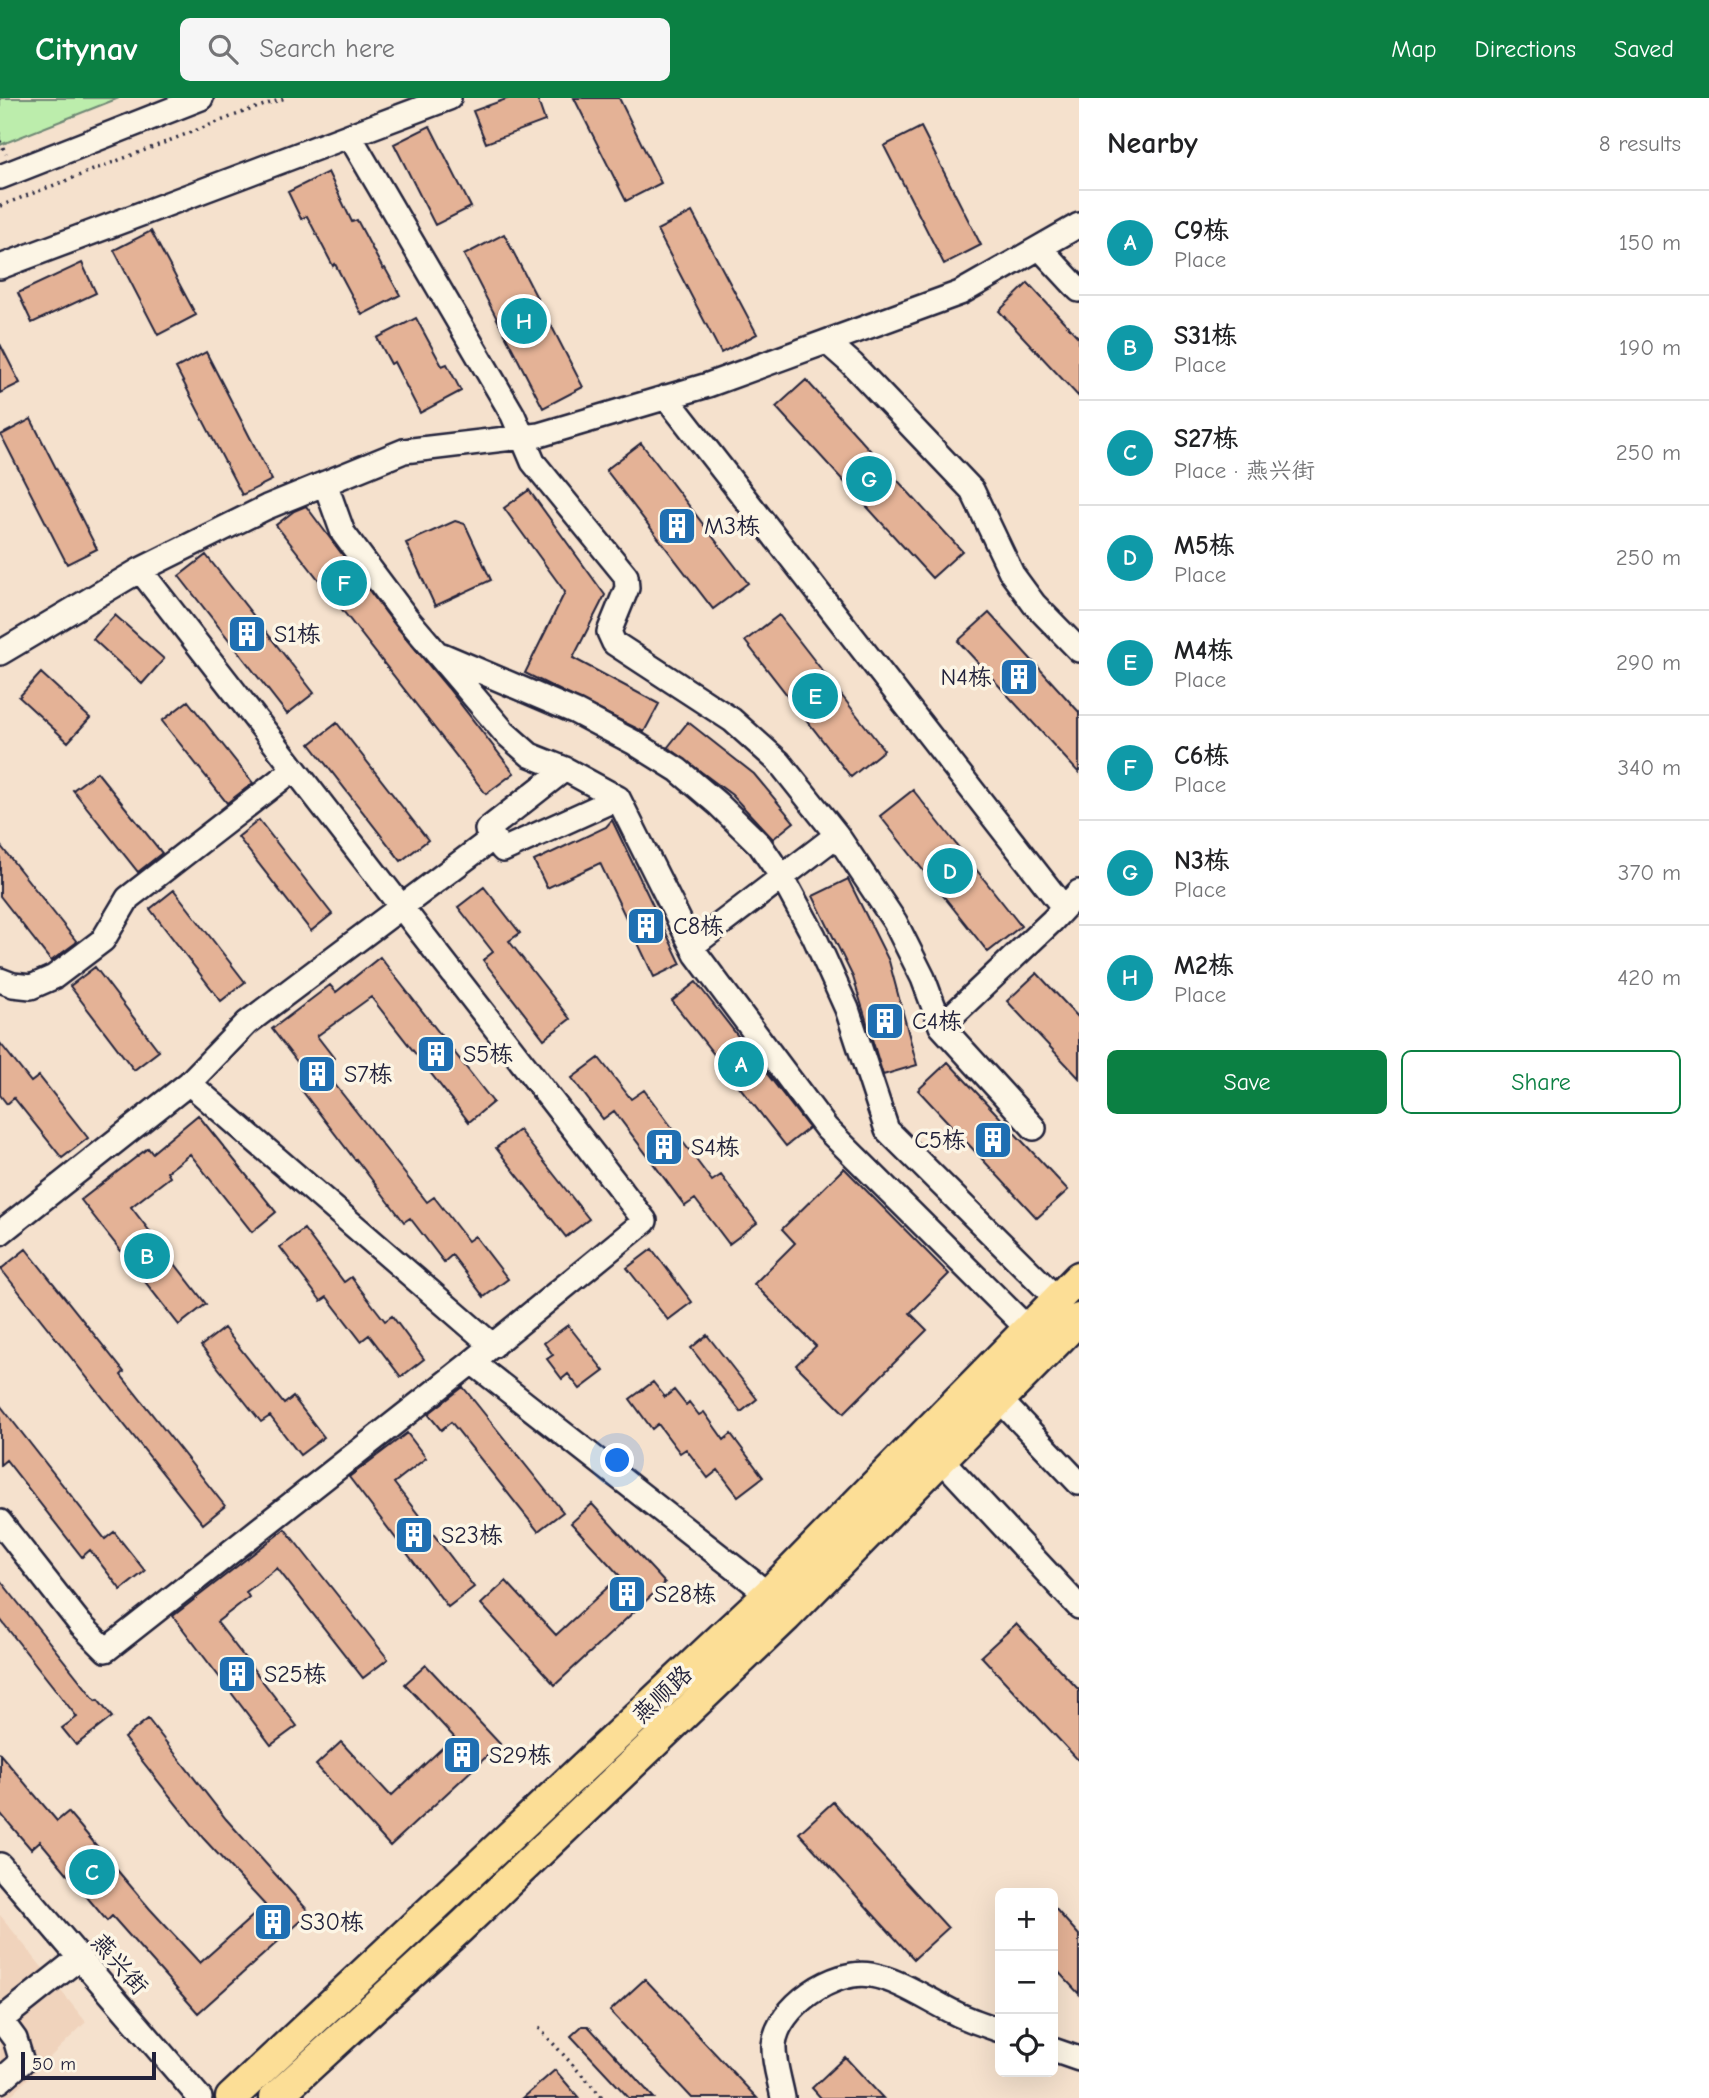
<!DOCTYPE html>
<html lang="en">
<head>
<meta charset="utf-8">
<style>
	:root { --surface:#fff; --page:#f6f6f6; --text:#202124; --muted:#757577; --line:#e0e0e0; --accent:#0b8043 }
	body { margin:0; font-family:"Comic Neue","LXGW WenKai TC",sans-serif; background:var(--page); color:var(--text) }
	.controls { position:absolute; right:21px; bottom:21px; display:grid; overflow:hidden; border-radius:10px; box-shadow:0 7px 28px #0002 }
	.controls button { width:63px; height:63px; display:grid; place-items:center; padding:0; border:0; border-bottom:2px solid var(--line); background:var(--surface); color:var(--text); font:35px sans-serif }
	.scale { position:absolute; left:21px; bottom:18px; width:135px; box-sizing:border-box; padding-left:7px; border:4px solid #22223b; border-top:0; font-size:19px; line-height:24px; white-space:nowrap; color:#22223b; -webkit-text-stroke:5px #fcf5e5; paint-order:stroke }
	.you { position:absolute; left:618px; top:1363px; width:24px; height:24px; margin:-18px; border:5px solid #fff; border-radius:50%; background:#1a73e8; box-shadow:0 0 0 10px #1a73e833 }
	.badge { display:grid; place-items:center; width:46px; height:46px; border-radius:50%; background:var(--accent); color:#fff; font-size:23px; font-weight:700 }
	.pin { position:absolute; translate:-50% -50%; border:4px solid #fff; box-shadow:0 2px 7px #0006 }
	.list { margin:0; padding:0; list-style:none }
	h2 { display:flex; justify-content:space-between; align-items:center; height:91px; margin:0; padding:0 28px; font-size:30px }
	h2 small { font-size:23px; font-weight:400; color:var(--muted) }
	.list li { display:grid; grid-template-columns:46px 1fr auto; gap:21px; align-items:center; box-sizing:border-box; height:105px; padding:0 28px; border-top:2px solid var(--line) }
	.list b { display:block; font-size:26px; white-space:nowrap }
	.list p { margin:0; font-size:23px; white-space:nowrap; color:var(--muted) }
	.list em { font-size:23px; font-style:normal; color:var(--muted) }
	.actions { display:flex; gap:14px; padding:21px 28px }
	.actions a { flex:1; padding:16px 0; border:2px solid var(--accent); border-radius:10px; text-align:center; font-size:24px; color:var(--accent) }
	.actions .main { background:var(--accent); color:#fff }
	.icon { flex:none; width:38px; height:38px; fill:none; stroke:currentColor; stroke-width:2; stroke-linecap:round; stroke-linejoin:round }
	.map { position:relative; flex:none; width:1079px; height:2000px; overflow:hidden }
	header { display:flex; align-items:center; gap:42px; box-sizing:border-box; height:98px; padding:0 35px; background:var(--accent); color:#fff }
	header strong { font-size:33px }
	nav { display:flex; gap:38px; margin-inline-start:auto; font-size:24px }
	.search { width:490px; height:63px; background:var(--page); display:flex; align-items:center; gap:18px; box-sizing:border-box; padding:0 24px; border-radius:10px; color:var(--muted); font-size:26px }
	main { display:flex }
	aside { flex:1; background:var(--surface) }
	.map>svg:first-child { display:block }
</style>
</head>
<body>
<header>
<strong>Citynav</strong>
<div class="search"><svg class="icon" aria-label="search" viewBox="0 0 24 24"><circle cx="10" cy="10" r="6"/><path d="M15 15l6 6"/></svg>Search here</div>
<nav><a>Map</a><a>Directions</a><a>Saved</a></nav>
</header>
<main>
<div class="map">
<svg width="1079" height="2000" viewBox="0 0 1079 2000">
	<rect width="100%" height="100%" fill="#f5e1cd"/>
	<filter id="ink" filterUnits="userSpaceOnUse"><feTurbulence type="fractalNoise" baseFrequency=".0143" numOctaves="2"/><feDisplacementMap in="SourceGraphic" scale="14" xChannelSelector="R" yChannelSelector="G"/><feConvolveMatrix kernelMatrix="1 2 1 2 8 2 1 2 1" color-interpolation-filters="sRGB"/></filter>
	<g filter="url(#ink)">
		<path fill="#f0d3bc" d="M0,1817l86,107 -78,76h-8z"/>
		<path fill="#bcedac" stroke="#6f8874" stroke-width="2" d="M0,0h119l-119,47z"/>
		<path fill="#e4b296" stroke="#22223b" stroke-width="2" d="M509,0h28l8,23 -59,22 -13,-32z
			M574,0h45l42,85 -35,18z
			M430,28l41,81 -36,18 -41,-81z
			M921,29l60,118 -37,19 -60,-118z
			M328,74l24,50 5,-2 26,49 2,-1 15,27 -38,20 -27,-51 -2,2 -26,-50 -6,3 -13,-27z
			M692,114l65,122 -36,19 -64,-123z
			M151,133l45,84 -38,20 -44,-85z
			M504,136l79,153 -40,21 -79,-153z
			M82,165l14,30 -64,30 -14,-30z
			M1028,185l51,55v59l-80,-86z
			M416,220l26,48 5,-2 14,27 -41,22 -26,-51 -3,2 -14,-26z
			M0,246l20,39 -20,10z
			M206,254l66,128 -30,15 -66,-127z
			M806,282l156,171 -30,27 -156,-171z
			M31,321l66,130 -30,15 -66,-129z
			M641,345l107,140 -35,26 -107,-139z
			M529,392l76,105 -32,63 86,46 -15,28 -119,-59 40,-81 -61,-84z
			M306,408l89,119 53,63 66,85 -28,21 -210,-269 18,-14z
			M455,423l10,3 26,56 -56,26 -29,-63z
			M206,457l108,138 -27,21 -108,-138z
			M989,515l90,99v61l-121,-132z
			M115,517l49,44 -22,25 -49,-45z
			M779,517l105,135 -33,27 -106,-136z
			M41,575l49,45 -22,24 -49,-45z
			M188,603l65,82 -26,20 -65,-82z
			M688,624l66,52 40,48 -21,17 -41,-44 -64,-48z
			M337,625l91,117 -27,21 -91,-117z
			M97,674l65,81 -24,19 -65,-82z
			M913,692l108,136 -33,26 -108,-136z
			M259,722l73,94 -21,17 -73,-94z
			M612,722l69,144 -27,13 -54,-114 -53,25 -13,-27 72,-34z
			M0,747l77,97 -26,19 -51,-65z
			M848,781l41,82 28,104 -34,10 -30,-98 -40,-81z
			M484,789l36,46 -11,8 61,78 -26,20 -61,-79 10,-8 -35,-45z
			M174,792l71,92 -24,19 -71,-92z
			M380,859l113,145 -24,20 -98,-125 -54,39 17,22 -12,10 105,134 7,-5 34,44 7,-5 33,43 -24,18 -32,-42 -8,7 -34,-44 -6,4 -48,-63 -1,1 -55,-72 11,-8 -39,-51 58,-44 6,7z
			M95,869l64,84 -25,19 -64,-84z
			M1037,875l42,45v60l-72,-77z
			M696,884l113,146 -23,18 -114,-145z
			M0,945l31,39 8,-6 49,62 -26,20 -48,-60 -7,6 -7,-9z
			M599,960l32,41 13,-9 68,91 9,-6 36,48 -28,21 -34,-45 -10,7 -71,-95 -11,8 -31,-41z
			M948,964l120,128 -31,28 -119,-128z
			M198,1017l78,97 -24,20 -62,-78 -23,18 3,5 -39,30 75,97 -27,21 -98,-125 67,-52 4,5z
			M519,1032l70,89 -23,18 -70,-89z
			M844,1070l105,106 -39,39 17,17 -83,83 -48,-48 20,-19 -62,-62 41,-41 -13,-14z
			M304,1131l40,53 7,-5 34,44 7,-5 32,43 -23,18 -32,-42 -8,6 -34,-44 -6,4 -41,-54z
			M26,1151l98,123 -3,3 104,131 -22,18 -202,-255z
			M652,1151l40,53 -24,18 -41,-52z
			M568,1227l36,46 -24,18 -12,-15 -6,5 -15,-20 6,-4 -9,-12z
			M224,1230l60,76 9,-7 31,40 -24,18 -30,-39 -9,6 -60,-76z
			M707,1237l50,64 -16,13 -50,-64z
			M653,1284l12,15 9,-7 12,15 3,-3 10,13 5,-3 20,28 7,-6 32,43 -25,19 -20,-26 -10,8 -22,-29 -6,4 -22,-29 -6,5 -22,-30z
			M463,1289l100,125 -25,19 -87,-109 -10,8 -13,-16z
			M0,1307l105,134 9,-7 31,39 -24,19 -31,-40 -8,7 -76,-97 -6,5z
			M407,1335l19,25 -32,25 80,104 -26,20 -99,-130z
			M592,1406l73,79 -110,102 -74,-81 25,-23 50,54 64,-59 -49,-53z
			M285,1431l103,130 -25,19 -86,-110 -31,24 3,5 -32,25 80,104 -26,19 -98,-129z
			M0,1482l96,121 2,-1 14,17 -36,28 -14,-17 15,-11 -77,-98z
			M1016,1526l63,66v71l-98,-105z
			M426,1567l74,79 -110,102 -74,-81 25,-23 50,54 63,-59 -49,-53z
			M148,1621l78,100 84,94 -112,100 -86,-97 -5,5 -67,-80 -9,8 -31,-36v-59l57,67 11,-9 82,97 50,54 65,-58 -62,-67 -79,-100z
			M833,1704l115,126 -34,31 -115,-126z
			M1053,1808l26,29v59l-26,-28z
			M645,1881l112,119h-65l-82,-87z
			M582,1928h6l66,72h-25l-58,-62z
			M845,1959l38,41h-62l-9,-10z
			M555,1972l24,28h-56z"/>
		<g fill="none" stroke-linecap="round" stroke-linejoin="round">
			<g stroke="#22223b" stroke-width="28">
				<path id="minor" d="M355,47l158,270 20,47 93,114 1,12 -18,44 5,11 118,77 47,42 58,73 58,87 28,56 18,48 93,102
					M0,79l201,-79
					M1040,150l39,42
					M0,169l449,-169
					M827,244l25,22 120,126 40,84 22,30 45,46
					M666,299l398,511
					M325,385l18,50 63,84 98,115 26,23 35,14 53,29 78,156 130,174 202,201
					M0,555l140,-83 127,-63 137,-56 135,-16 169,-50 252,-92 119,-68
					M442,557l134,57 57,30 45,28 40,34 42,41 22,32 32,59 33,73 40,121 170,169
					M565,671l-78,61 16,20 115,-52
					M692,848l145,-111
					M0,882l13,5 18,2 23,-10 49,-37 25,-42 166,-129
					M941,928l111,-105 27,-29
					M189,985l304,263
					M0,1135l189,-150 58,-60 246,-185
					M472,1264l296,232
					M1000,1302l79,83
					M942,1362l137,147
					M0,1424l81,103 25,25 366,-288 173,-141 -505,-651
					M0,1767l200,233
					M1053,1952l26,9
					M0,1983l22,-19 -7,-23 -14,-19 78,-62
					M783,2000c-3,-17 -10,-37 -9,-53 3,-38 61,-77 97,-70 29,5 57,25 84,38 14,7 30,12 45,17"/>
			</g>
			<g stroke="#22223b" stroke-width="35">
				<path id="major" d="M231,2000l537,-504 311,-317
					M275,2000l185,-170 326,-311 293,-298"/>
			</g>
			<path stroke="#22223b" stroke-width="3.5" stroke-dasharray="2 5" stroke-linecap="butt" d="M0,43l6,13
				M0,108l241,-93 44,-15
				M539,1930l64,70"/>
			<use href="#minor" stroke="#fcf5e5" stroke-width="23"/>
			<use href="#major" stroke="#fcde96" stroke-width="30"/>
		</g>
	</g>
	<defs>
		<g id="building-square" transform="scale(2.0125)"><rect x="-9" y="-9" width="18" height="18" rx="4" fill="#1f6fb2" stroke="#fcf5e5"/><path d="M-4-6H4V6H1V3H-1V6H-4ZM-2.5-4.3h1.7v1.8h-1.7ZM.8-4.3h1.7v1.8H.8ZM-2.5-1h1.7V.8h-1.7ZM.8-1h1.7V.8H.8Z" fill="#fff"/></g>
	</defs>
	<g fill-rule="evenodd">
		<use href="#building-square" x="677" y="428"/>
		<use href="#building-square" x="247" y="536"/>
		<use href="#building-square" x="1019" y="579"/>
		<use href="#building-square" x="646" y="828"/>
		<use href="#building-square" x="885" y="923"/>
		<use href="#building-square" x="436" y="956"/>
		<use href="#building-square" x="317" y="976"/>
		<use href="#building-square" x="993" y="1042"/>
		<use href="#building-square" x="664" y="1049"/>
		<use href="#building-square" x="414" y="1437"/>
		<use href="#building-square" x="627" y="1496"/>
		<use href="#building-square" x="237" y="1576"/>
		<use href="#building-square" x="462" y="1657"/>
		<use href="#building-square" x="273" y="1824"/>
	</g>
	<g text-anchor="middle" stroke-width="7" stroke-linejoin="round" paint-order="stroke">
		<g font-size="24" fill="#22223b" stroke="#fcf5e5" text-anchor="start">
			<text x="704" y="436">M3栋</text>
			<text x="274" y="544">S1栋</text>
			<text x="992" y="587" text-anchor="end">N4栋</text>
			<text x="673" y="836">C8栋</text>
			<text x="912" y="931">C4栋</text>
			<text x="463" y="964">S5栋</text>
			<text x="344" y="984">S7栋</text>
			<text x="966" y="1050" text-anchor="end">C5栋</text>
			<text x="691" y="1057">S4栋</text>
			<text x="441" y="1445">S23栋</text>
			<text x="654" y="1504">S28栋</text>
			<text x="264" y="1584">S25栋</text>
			<text x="489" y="1665">S29栋</text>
			<text x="300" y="1832">S30栋</text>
		</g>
		<g font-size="24" fill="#22223b" stroke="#fcf5e5">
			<text transform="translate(662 1596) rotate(-43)" y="8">燕顺路</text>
			<text transform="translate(120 1866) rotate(49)" y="8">燕兴街</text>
		</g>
	</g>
</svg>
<div class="controls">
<button>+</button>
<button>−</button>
<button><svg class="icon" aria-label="locate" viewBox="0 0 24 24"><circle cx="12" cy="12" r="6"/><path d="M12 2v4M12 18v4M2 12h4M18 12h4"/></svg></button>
</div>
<div class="scale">50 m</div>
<div class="you"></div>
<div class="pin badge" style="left:741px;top:966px;background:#0f9aa8">A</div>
<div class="pin badge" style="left:147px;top:1158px;background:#0f9aa8">B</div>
<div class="pin badge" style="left:92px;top:1774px;background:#0f9aa8">C</div>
<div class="pin badge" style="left:950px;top:773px;background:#0f9aa8">D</div>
<div class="pin badge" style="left:815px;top:598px;background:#0f9aa8">E</div>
<div class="pin badge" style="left:344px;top:485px;background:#0f9aa8">F</div>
<div class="pin badge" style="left:869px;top:381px;background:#0f9aa8">G</div>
<div class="pin badge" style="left:524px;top:223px;background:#0f9aa8">H</div>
</div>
<aside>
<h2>Nearby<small>8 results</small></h2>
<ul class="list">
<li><span class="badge" style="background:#0f9aa8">A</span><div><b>C9栋</b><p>Place</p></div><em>150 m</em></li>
<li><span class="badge" style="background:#0f9aa8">B</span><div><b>S31栋</b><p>Place</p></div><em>190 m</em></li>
<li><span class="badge" style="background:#0f9aa8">C</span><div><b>S27栋</b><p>Place · 燕兴街</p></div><em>250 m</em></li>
<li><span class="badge" style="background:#0f9aa8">D</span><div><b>M5栋</b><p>Place</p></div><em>250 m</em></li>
<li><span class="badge" style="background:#0f9aa8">E</span><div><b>M4栋</b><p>Place</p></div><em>290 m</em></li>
<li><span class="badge" style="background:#0f9aa8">F</span><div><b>C6栋</b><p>Place</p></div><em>340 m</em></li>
<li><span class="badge" style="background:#0f9aa8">G</span><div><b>N3栋</b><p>Place</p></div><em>370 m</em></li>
<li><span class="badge" style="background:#0f9aa8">H</span><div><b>M2栋</b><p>Place</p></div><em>420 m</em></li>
</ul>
<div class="actions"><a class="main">Save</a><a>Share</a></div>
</aside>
</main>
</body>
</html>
